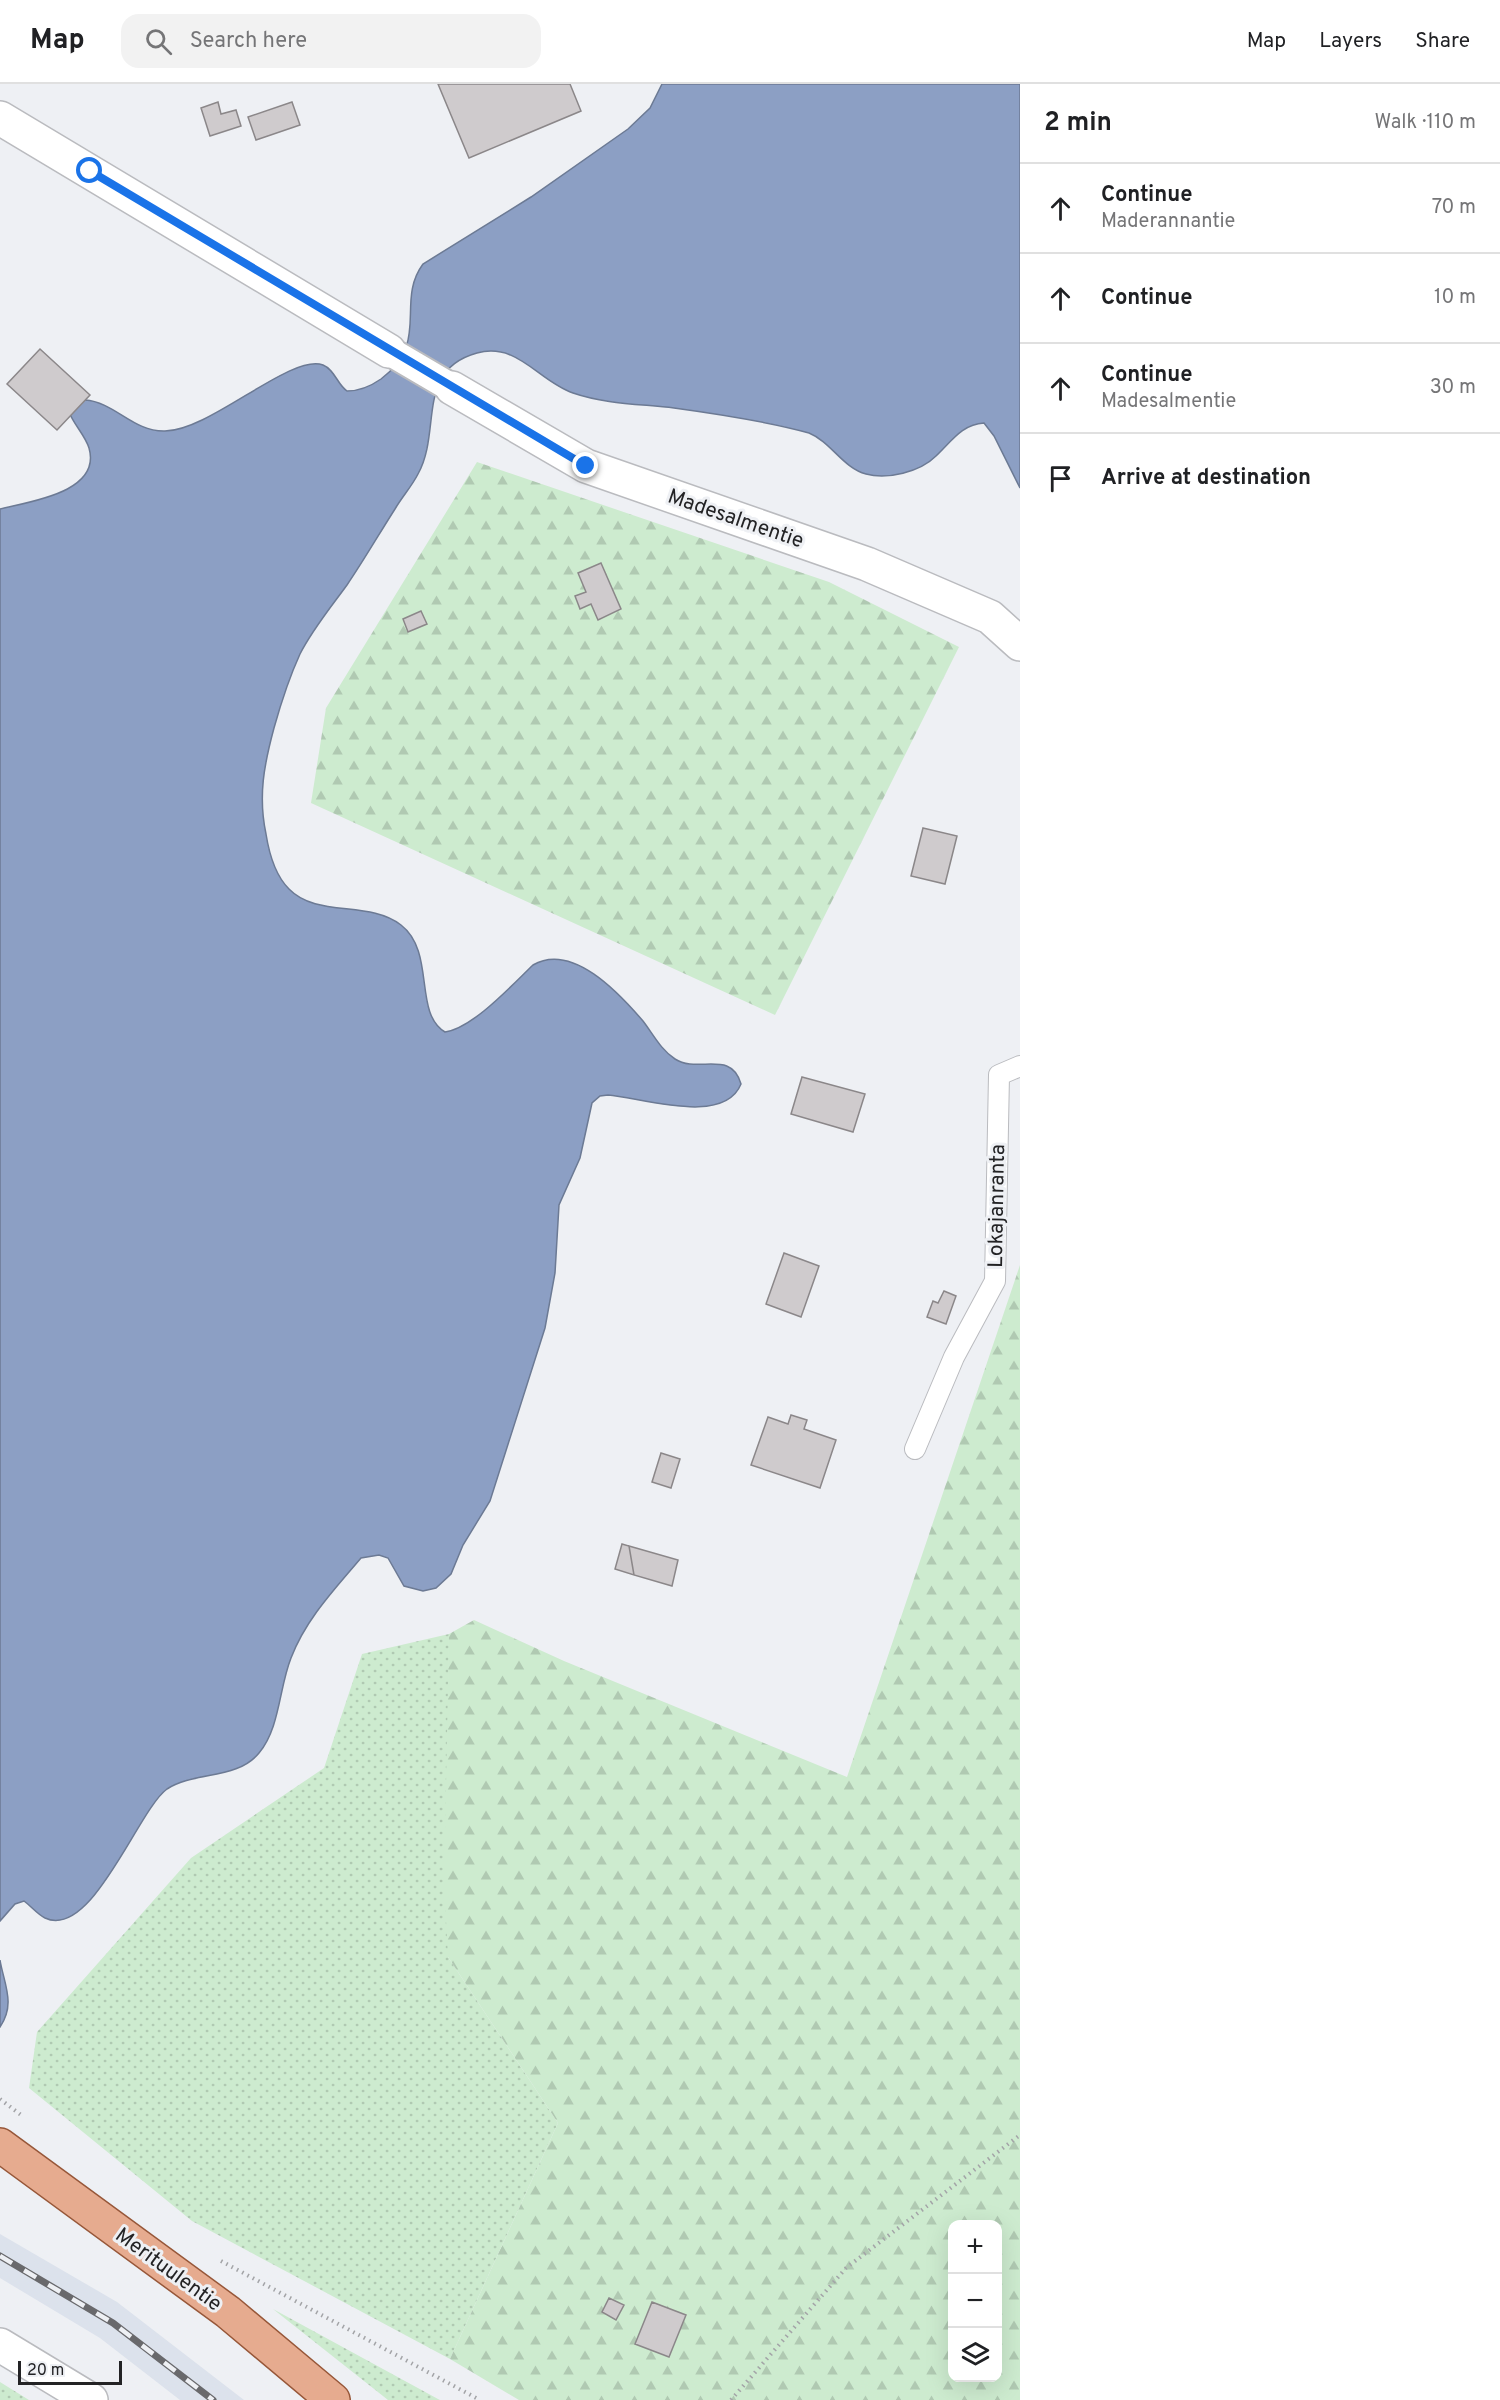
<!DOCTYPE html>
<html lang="en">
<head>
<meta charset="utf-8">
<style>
	:root { --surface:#fff; --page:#f2f2f2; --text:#202124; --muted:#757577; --line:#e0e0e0 }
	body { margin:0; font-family:Overpass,sans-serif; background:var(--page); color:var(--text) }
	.controls { position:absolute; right:18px; bottom:18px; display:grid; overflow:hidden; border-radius:12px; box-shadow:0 6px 24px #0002 }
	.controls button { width:54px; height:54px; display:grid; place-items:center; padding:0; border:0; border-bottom:2px solid var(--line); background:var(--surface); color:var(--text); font:30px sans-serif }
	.scale { position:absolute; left:18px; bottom:15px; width:104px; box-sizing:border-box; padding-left:6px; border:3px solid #232325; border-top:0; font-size:16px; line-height:21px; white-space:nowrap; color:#232325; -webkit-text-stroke:4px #eef0f4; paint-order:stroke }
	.stop { position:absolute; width:18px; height:18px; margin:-14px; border:4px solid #1a73e8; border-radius:50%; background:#fff }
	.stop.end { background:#1a73e8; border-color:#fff; box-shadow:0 2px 6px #0008 }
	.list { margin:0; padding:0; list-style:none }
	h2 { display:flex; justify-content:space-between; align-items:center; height:78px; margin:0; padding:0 24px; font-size:26px }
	h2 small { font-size:20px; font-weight:400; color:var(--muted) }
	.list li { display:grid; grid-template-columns:39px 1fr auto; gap:18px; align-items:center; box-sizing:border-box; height:90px; padding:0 24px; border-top:2px solid var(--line) }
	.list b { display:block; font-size:22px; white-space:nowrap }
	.list p { margin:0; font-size:20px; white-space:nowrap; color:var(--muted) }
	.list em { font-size:20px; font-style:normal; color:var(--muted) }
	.icon { flex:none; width:33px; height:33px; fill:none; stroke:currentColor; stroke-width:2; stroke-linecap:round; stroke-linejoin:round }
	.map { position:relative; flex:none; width:1020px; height:2316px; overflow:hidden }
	header { display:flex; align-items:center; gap:36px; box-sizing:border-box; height:84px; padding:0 30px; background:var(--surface); border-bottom:2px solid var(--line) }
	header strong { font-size:28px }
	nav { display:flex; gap:33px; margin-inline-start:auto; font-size:21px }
	.search { width:420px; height:54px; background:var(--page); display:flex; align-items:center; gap:15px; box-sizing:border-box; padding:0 21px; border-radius:18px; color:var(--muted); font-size:22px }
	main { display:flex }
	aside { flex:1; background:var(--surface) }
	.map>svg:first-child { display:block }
</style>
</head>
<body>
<header>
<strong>Map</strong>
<div class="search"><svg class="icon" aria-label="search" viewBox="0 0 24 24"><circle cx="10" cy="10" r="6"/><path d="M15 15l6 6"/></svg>Search here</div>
<nav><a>Map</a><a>Layers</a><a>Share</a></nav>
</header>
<main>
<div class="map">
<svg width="1020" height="2316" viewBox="0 0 1020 2316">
	<defs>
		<pattern id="grass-dots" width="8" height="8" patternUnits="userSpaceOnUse" patternTransform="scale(1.5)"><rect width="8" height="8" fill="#cdebcf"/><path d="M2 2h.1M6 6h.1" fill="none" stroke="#b0c9b2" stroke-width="1.8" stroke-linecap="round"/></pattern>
		<pattern id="forest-firs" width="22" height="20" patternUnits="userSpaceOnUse" patternTransform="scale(1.5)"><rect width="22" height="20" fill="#cdebcf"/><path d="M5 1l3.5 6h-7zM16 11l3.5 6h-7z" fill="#b0c9b2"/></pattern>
	</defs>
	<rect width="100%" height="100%" fill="#eef0f4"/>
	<path fill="#dce2ec" d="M0,2150l117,68 127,98h-64l-80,-62 -100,-60z"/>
	<path fill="url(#grass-dots)" d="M449,1550l-1,323 110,166 -108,236 -258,-138 -163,-133 8,-56 154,-174 133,-90 38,-114z
		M273,2225l165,90 2,1h-52z
		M0,2298l29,18h-29z"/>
	<path fill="url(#forest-firs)" fill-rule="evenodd" d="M477,378l352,120 130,65 -184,368 -464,-212 15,-95z
		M1020,1181v1135h-501l-69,-41 108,-236 -110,-166 -4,-73 5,-250 25,-14 90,41 283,116zM952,2140h46v154h-46z"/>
	<path fill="#8c9fc4" stroke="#6c7a94" stroke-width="1.5" d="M662,0h358v404l-26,-52 -10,-13c-22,1 -33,19 -48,33 -16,16 -49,24 -70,18 -23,-6 -35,-32 -57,-41 -43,-12 -91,-19 -135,-25 -34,-4 -69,-4 -101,-15 -35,-12 -55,-51 -96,-40 -62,17 -35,78 -59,121 -6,12 -16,23 -23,35 -16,25 -31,51 -48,76 -16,22 -35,45 -47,69 -11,24 -19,49 -26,74 -10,37 -16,68 -8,106 3,19 9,41 23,55 28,29 80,11 112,36 35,27 12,88 44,107 28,-4 67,-47 88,-67 39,-23 86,28 110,56 10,13 18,29 32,38 23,15 56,-10 66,25 -17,42 -98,14 -133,11l-8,1 -8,7 -12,55 -21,47 -4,68 -10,55 -55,173 -27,44 -12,29 -15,14 -13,3 -19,-5 -16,-28 -9,-3 -18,3c-27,32 -55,61 -70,100 -12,30 -11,70 -32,95 -22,27 -64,18 -92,36 -29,21 -75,151 -122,129 -8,-4 -14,-12 -21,-17l-9,3 -15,17v-1412c27,-7 102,-16 89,-61 -4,-13 -15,-23 -20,-36l16,-12c30,2 48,32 80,31 45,0 126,-78 158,-66 12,5 14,19 24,26 13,0 24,-5 34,-12 50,-37 14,-77 42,-115l108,-67 97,-68 22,-21z
		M0,1876c4,24 16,44 0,67z"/>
	<path fill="#cfcbcd" stroke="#8b8789" stroke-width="1.5" d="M438,0h132l11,27 -112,47z
		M218,18l3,12 15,-4 5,16 -31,10 -9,-28z
		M292,18l8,23 -44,15 -8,-23z
		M40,265l50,46 -33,35 -50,-46z
		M601,479l20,46 -23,11 -7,-16 -11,5 -5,-13 11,-4 -8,-19z
		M421,527l6,13 -19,8 -5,-13z
		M923,744l34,8 -12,48 -34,-8z
		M802,993l63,17 -12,38 -62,-18z
		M784,1169l35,13 -18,51 -35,-13z
		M944,1207l12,5 -10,28 -19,-7 6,-16 5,2z
		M791,1331l16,5 -3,9 32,11 -16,48 -69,-23 17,-48 20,7z
		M661,1369l19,6 -9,29 -19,-6z
		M622,1460l7,2 5,29 -19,-6z
		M629,1462l49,14 -6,26 -38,-11z
		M609,2214l15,7 -8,15 -14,-8z
		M652,2218l34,13 -17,42 -34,-13z"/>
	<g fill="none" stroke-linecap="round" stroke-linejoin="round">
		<g stroke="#babbbf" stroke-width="22">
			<path id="service" d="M915,1365l39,-92 41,-76 4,-206 21,-9"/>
		</g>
		<g stroke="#babbbf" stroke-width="32">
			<path id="pedestrian" d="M389,267l63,37"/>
		</g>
		<g stroke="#babbbf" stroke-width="36">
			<path id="minor" d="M0,34l389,233
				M452,304l134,78 281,98 123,53 30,27"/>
		</g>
		<g stroke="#babbbf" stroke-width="36">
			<path id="tertiary" d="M0,2261l91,55"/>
		</g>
		<g stroke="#975739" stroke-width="36">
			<path id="primary" d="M0,2061l228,167 105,88"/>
		</g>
		<path stroke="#a3a4a7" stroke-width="4" stroke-dasharray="1.5 4.5" stroke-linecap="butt" d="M0,2015l21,16
			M221,2177l259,139
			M731,2316l115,-132 174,-133"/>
		<use href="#service" stroke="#fff" stroke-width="20"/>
		<use href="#pedestrian" stroke="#fff" stroke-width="28"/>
		<use href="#minor" stroke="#fff" stroke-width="33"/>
		<use href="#tertiary" stroke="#fff" stroke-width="33"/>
		<use href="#primary" stroke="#e6ab8f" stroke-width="33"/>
		<g stroke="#69696c" stroke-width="7">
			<path id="rail" d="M0,2172l113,67 100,77"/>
		</g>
		<use href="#rail" stroke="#eef0f4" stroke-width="4.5" stroke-dasharray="14" stroke-linecap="butt"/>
	</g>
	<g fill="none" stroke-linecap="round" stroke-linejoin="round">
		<path stroke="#1a73e8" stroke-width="8" d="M90,87l496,295"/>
	</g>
	<g text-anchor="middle" stroke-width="6" stroke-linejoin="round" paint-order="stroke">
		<g font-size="21" fill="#232325" stroke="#eef0f4">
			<text transform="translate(736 434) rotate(19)" y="7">Madesalmentie</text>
			<text transform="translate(996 1122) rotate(-89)" y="7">Lokajanranta</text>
			<text transform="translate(169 2185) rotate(36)" y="7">Merituulentie</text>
		</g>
	</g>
</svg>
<div class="controls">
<button>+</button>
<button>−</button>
<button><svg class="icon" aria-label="layers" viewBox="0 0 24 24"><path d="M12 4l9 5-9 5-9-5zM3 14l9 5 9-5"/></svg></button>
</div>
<div class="scale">20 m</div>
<div class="stop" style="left:90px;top:87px"></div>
<div class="stop end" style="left:586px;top:382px"></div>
</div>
<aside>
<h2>2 min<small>Walk · 110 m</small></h2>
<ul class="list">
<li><svg class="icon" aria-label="ahead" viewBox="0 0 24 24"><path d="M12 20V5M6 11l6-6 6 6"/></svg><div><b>Continue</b><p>Maderannantie</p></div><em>70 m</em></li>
<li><svg class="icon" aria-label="ahead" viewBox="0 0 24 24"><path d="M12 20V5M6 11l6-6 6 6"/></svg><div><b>Continue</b></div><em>10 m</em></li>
<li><svg class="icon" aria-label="ahead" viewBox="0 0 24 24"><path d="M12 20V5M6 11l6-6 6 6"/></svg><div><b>Continue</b><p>Madesalmentie</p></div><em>30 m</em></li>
<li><svg class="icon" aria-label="arrive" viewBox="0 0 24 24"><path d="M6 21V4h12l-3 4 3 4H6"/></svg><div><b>Arrive at destination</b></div></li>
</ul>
</aside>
</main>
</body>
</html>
